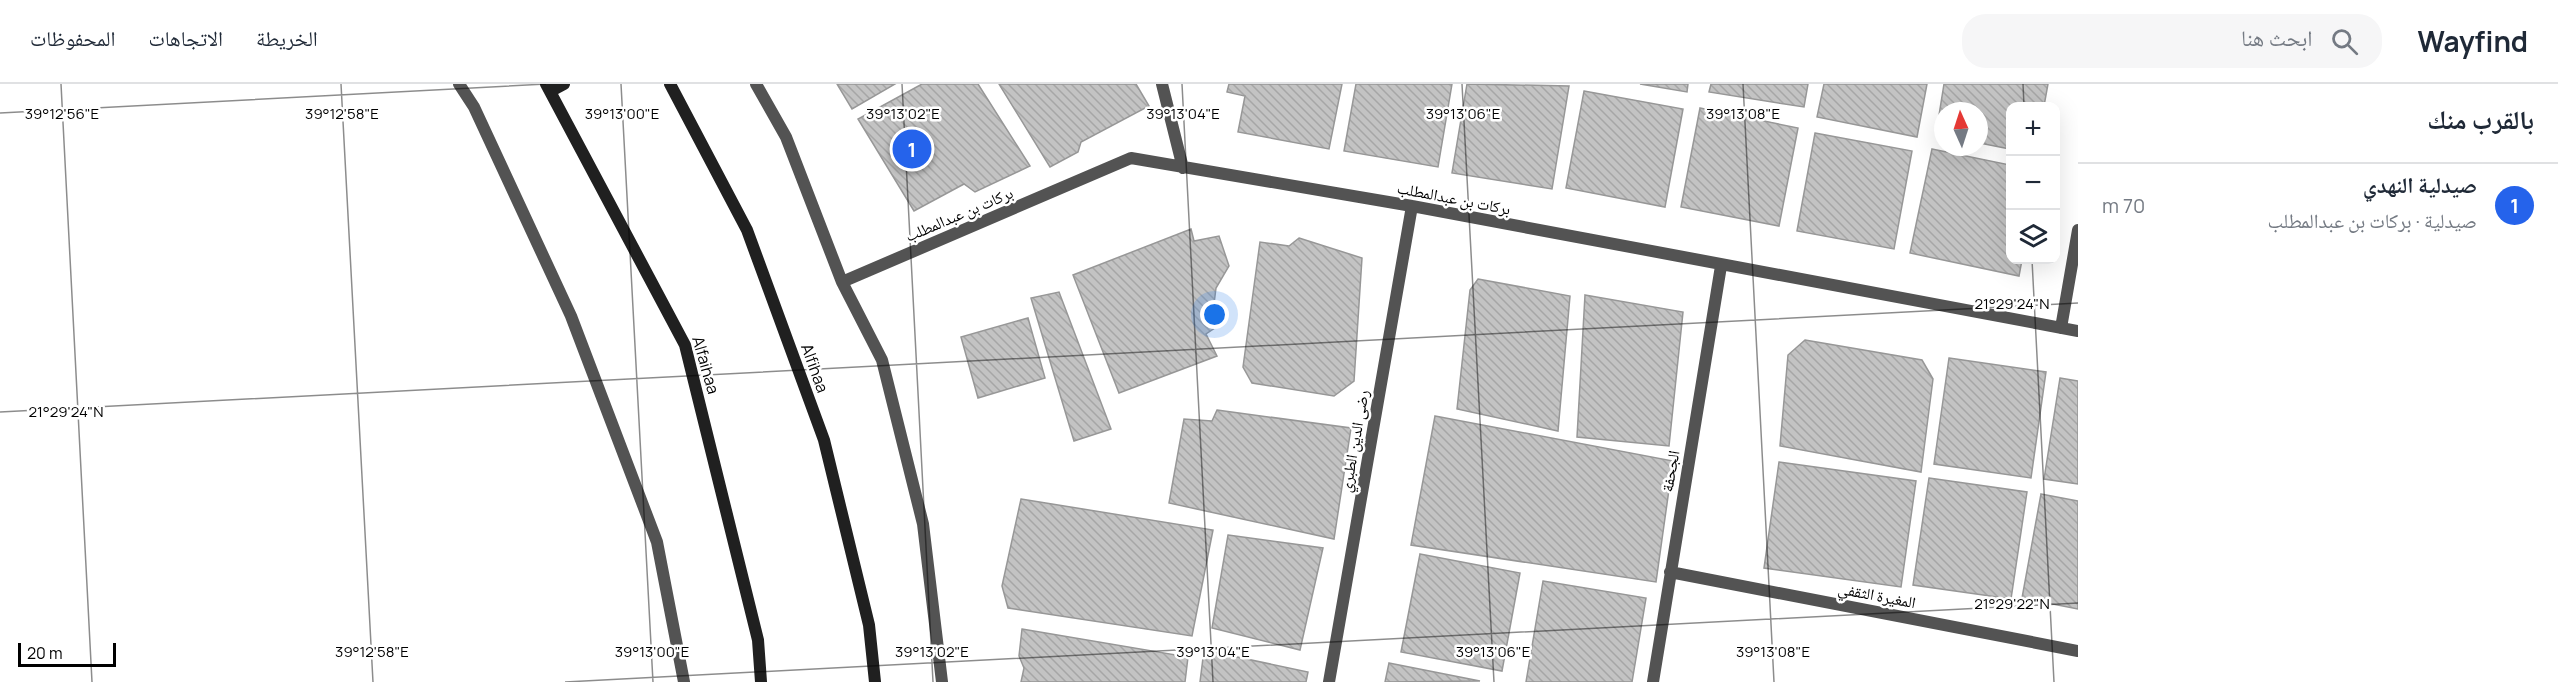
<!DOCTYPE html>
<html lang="ar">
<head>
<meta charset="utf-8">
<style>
	:root { --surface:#fff; --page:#f6f6f7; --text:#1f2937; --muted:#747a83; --line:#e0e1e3; --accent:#2563eb }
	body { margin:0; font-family:Manrope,"Noto Naskh Arabic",sans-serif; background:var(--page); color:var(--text); direction:rtl }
	.controls { position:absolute; right:18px; top:18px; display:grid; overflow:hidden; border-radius:12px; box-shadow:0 6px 24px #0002 }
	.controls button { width:54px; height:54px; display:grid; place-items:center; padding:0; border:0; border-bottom:2px solid var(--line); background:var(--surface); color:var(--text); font:30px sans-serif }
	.compass { position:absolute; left:1934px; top:18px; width:54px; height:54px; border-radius:50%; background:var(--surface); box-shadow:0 6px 24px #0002; rotate:357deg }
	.scale { position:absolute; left:18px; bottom:15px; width:98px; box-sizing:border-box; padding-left:6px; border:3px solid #000; border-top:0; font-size:16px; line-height:21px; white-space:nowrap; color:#000; -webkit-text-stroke:4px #fff; paint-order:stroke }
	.you { position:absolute; left:1215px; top:231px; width:21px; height:21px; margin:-15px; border:4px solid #fff; border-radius:50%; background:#1a73e8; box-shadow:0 0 0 9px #1a73e833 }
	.badge { display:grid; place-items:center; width:39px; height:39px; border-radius:50%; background:var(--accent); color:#fff; font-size:20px; font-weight:700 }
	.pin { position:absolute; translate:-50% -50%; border:3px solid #fff; box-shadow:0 2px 6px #0006 }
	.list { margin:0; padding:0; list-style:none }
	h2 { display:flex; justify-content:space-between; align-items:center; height:78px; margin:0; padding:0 24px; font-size:26px }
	h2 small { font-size:20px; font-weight:400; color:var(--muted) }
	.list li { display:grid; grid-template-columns:39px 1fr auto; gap:18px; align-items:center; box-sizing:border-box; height:84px; padding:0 24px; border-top:2px solid var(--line) }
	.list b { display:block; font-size:22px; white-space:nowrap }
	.list p { margin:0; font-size:20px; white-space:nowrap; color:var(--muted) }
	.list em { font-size:20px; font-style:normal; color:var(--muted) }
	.icon { flex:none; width:33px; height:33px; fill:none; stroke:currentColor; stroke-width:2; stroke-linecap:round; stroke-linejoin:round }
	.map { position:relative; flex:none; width:2078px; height:598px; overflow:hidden; direction:ltr }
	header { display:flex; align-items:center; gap:36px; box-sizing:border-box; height:84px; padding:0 30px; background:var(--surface); border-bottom:2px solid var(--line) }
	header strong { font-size:28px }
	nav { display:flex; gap:33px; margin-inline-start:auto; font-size:21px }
	.search { width:420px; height:54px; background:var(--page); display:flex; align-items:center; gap:15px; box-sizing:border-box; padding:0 21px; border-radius:24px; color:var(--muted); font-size:22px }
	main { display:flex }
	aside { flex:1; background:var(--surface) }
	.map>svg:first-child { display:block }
</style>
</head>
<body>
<header>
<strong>Wayfind</strong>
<div class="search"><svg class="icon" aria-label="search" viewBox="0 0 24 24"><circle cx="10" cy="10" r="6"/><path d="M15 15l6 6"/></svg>ابحث هنا</div>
<nav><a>الخريطة</a><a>الاتجاهات</a><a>المحفوظات</a></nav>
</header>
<main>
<aside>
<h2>بالقرب منك<small></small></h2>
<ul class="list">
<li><span class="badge">1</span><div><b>صيدلية النهدي</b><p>صيدلية · بركات بن عبدالمطلب</p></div><em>70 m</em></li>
</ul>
</aside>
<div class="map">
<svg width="2078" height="598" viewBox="0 0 2078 598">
	<defs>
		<pattern id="building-back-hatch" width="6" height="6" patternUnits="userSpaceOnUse" patternTransform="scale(1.5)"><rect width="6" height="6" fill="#c3c3c3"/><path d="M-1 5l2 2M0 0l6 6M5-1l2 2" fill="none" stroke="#a6a6a6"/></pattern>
	</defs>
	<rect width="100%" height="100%" fill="#fff"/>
	<path fill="url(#building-back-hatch)" stroke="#979797" stroke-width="1.5" d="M837,0h58l-43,25z
		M922,0h56l52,82 -55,26 -11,-8 -50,27 -56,-92z
		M999,0h137l13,22 -68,36 -3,10 -28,15z
		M1229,0h113l-13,65 -91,-17 7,-36 -18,-4z
		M1356,0h96l-14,83 -94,-16z
		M1467,0l102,2 -17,103 -100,-16z
		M1640,0h48l-1,8z
		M1711,0h97l-4,23 -95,-15z
		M1824,0h103l-10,53 -100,-20z
		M1944,0h104l-4,22h-34v43l-31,-6v-32h-36v25l-7,-2z
		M1584,7l99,18 -18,98 -99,-19z
		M1700,24l98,20 -19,98 -98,-19z
		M1815,49l97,18 -18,98 -97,-18z
		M1932,65l78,16v95h12l-3,16 -109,-23z
		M1191,145l3,12 25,-5 10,30 -13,22 -2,16 4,22 -12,8 11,22 -98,37 -46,-118z
		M1299,154l63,20 -8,123 -20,15 -82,-13 -9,-16 17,-125 29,4z
		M1478,195l92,17 -12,135 -101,-22 13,-119z
		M1059,208l52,137 -37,12 -43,-143z
		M1585,211l98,17 -14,134 -92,-9z
		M1028,234l17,60 -67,20 -17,-61z
		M1805,256l117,20 11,19 -12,93 -141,-26 8,-91z
		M1949,274l97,14 -15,106 -97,-14z
		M2060,294l18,3v103l-34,-5z
		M1217,326l134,18 -17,111 -165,-36 15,-84 28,2z
		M1435,332l238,45 -17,121 -245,-37z
		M1779,378l137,19 -15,106 -137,-19z
		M1929,394l98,14 -16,107 -98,-14z
		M2041,410l37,7v108l-56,-11z
		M1021,415l192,31 -21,106 -184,-28 -6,-22z
		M1228,451l95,13 -23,102 -88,-22z
		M1420,470l100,19 -18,98 -101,-19z
		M1543,497l103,17 -14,84h-106z
		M1022,545l166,28 -3,25h-164l3,-14 -5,-12z
		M1204,566l104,22 -2,10h-106z
		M1389,579l91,18 -95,1z"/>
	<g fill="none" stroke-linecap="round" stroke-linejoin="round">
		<path stroke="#535353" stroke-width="12" d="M459,0l15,23 97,209 86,226 27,140
			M756,0l30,53 56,145 40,78 41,164 19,158
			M1162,0l21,84
			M842,198l289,-124 281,48 666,125
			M2061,244l17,-98
			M1670,488l408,79
			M1329,598l83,-476
			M1653,598l68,-416"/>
		<path stroke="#202020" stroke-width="12" d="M546,0l139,261 73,295 3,42
			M670,0l77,146 77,210 45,185 6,57
			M551,7l13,-7"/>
	</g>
	<path fill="none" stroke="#000" stroke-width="1.5" stroke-opacity="0.45" d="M61,0l31,598M341,0l32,598M621,0l32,598M902,0l31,598M1182,0l31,598M1462,0l32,598M1743,0l31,598M2023,0l1,22M0,29l546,-29M2032,176l22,422M0,328l2078,-109M565,598l1513,-79"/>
	<g text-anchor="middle" stroke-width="5" stroke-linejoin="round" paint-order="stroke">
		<g font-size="16" fill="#000" stroke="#fff">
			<text transform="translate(1454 114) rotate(11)" y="6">بركات بن عبدالمطلب</text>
			<text transform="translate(959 130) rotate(-23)" y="6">بركات بن عبدالمطلب</text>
			<text transform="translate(706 281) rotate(74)" y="6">Alfaihaa</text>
			<text transform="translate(815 284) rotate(70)" y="6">Alfihaa</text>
			<text transform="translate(1354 357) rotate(-80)" y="6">رضى الدين الطبري</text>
			<text transform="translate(1670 387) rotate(-80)" y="6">الجحفة</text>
			<text transform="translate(1877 511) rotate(11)" y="6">المغيرة الثقفي</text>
		</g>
	</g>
	<g font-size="15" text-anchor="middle" fill="#000" stroke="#fff" stroke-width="5" stroke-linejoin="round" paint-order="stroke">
		<text x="62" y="35">39°12'56"E</text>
		<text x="342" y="35">39°12'58"E</text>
		<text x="622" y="35">39°13'00"E</text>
		<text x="903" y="35">39°13'02"E</text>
		<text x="1183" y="35">39°13'04"E</text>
		<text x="1463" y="35">39°13'06"E</text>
		<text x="1743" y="35">39°13'08"E</text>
		<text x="2012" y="225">21°29'24"N</text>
		<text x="66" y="333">21°29'24"N</text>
		<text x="2012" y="525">21°29'22"N</text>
		<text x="372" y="573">39°12'58"E</text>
		<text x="652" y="573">39°13'00"E</text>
		<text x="932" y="573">39°13'02"E</text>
		<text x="1213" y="573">39°13'04"E</text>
		<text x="1493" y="573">39°13'06"E</text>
		<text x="1773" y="573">39°13'08"E</text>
	</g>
</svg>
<div class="controls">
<button>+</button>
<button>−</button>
<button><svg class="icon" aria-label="layers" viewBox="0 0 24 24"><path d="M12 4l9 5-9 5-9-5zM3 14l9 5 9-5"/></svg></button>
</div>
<svg class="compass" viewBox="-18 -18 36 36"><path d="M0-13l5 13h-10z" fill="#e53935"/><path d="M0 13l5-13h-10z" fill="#747a83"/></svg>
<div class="scale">20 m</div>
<div class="you"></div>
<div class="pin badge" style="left:912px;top:65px">1</div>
</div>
</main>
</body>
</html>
